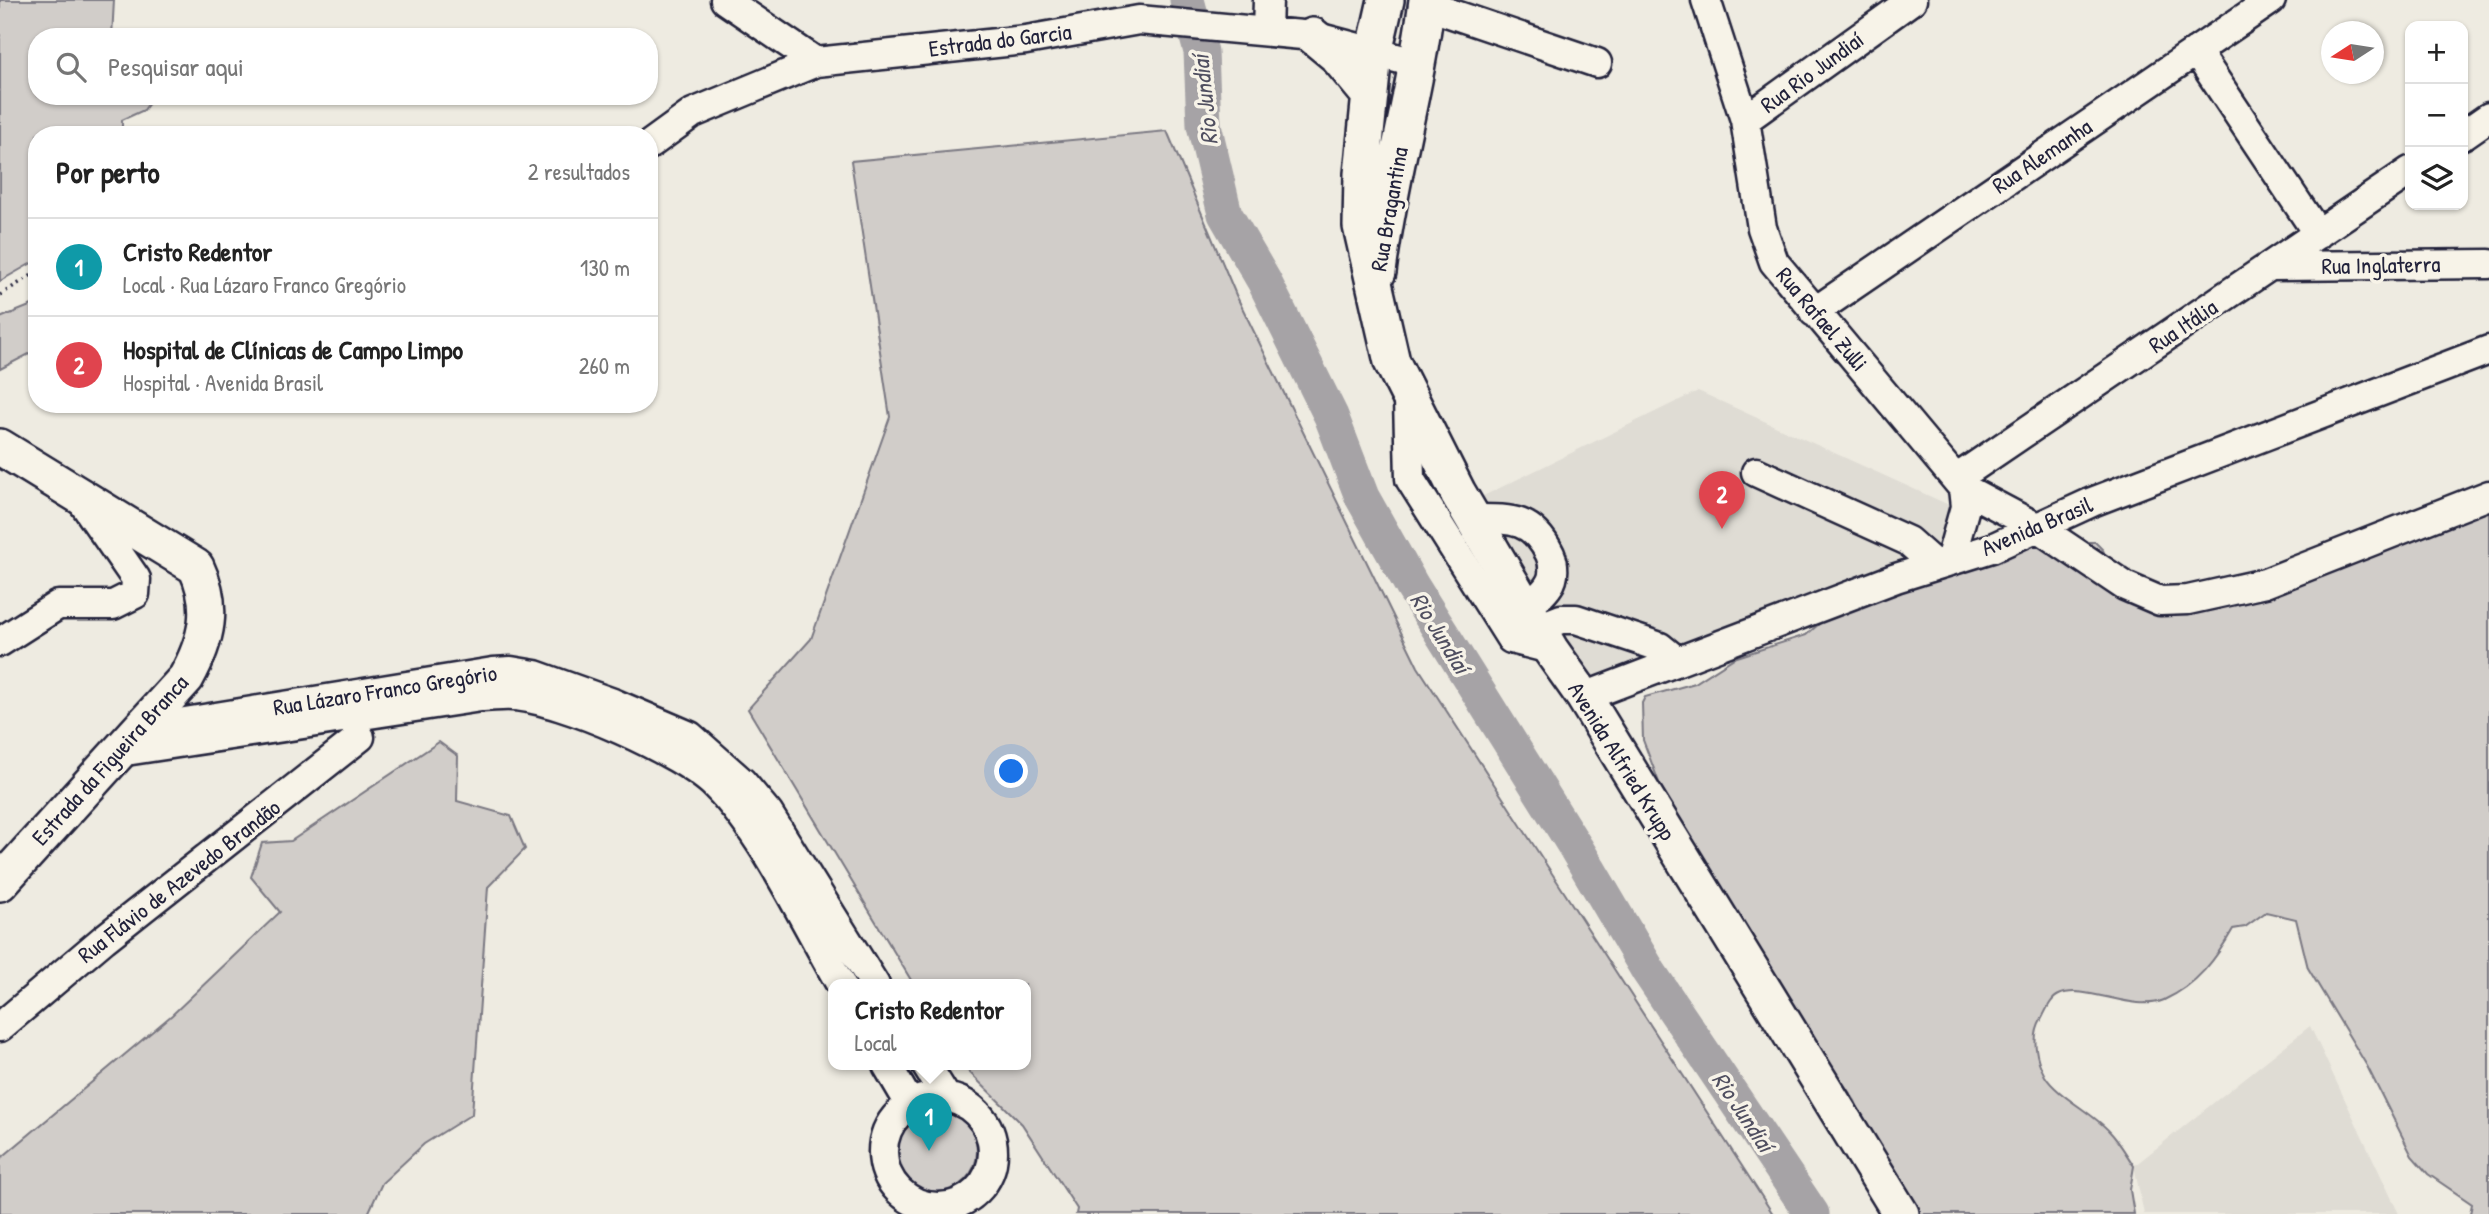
<!DOCTYPE html>
<html lang="pt">
<head>
<meta charset="utf-8">
<style>
	:root { --surface:#fff; --page:#f2f2f2; --text:#222; --muted:#767676; --line:#e0e0e0; --accent:#0f766e }
	body { margin:0; font-family:"Patrick Hand",sans-serif; background:var(--page); color:var(--text) }
	.controls { position:absolute; right:21px; top:21px; display:grid; overflow:hidden; border-radius:14px; box-shadow:0 2px 5px #0004 }
	.controls button { width:63px; height:63px; display:grid; place-items:center; padding:0; border:0; border-bottom:2px solid var(--line); background:var(--surface); color:var(--text); font:35px sans-serif }
	.compass { position:absolute; left:2321px; top:21px; width:63px; height:63px; border-radius:50%; background:var(--surface); box-shadow:0 2px 5px #0004; rotate:258deg }
	.you { position:absolute; left:1012px; top:772px; width:24px; height:24px; margin:-18px; border:5px solid #fff; border-radius:50%; background:#1a73e8; box-shadow:0 0 0 10px #1a73e833 }
	.badge { display:grid; place-items:center; width:46px; height:46px; border-radius:50%; background:var(--accent); color:#fff; font-size:23px; font-weight:700 }
	.pin { position:absolute; translate:-50% -58px; filter:drop-shadow(0 2px 4px #0008) }
	.pin::after { content:''; position:absolute; top:37px; width:24px; height:21px; background:inherit; clip-path:polygon(0 0,100% 0,50% 100%) }
	.popup { position:absolute; left:828px; top:979px; width:203px; height:91px; box-sizing:border-box; display:grid; place-content:center; border-radius:14px; background:var(--surface); filter:drop-shadow(0 2px 5px #0005); font-size:23px; white-space:nowrap; color:var(--muted) }
	.popup b { font-size:26px; color:var(--text) }
	.popup::after { content:''; position:absolute; left:50%; top:100%; margin-left:-14px; border:14px solid transparent; border-top-color:var(--surface) }
	.list { margin:0; padding:0; list-style:none }
	h2 { display:flex; justify-content:space-between; align-items:center; height:91px; margin:0; padding:0 28px; font-size:30px }
	h2 small { font-size:23px; font-weight:400; color:var(--muted) }
	.list li { display:grid; grid-template-columns:46px 1fr auto; gap:21px; align-items:center; box-sizing:border-box; height:98px; padding:0 28px; border-top:2px solid var(--line) }
	.list b { display:block; font-size:26px; white-space:nowrap }
	.list p { margin:0; font-size:23px; white-space:nowrap; color:var(--muted) }
	.list em { font-size:23px; font-style:normal; color:var(--muted) }
	.icon { flex:none; width:38px; height:38px; fill:none; stroke:currentColor; stroke-width:2; stroke-linecap:round; stroke-linejoin:round }
	.map { position:relative; flex:none; width:2489px; height:1214px; overflow:hidden }
	.search { position:absolute; background:var(--surface); box-shadow:0 2px 5px #0004; left:28px; top:28px; width:630px; height:77px; display:flex; align-items:center; gap:18px; box-sizing:border-box; padding:0 24px; border-radius:28px; color:var(--muted); font-size:26px }
	.panel { position:absolute; background:var(--surface); box-shadow:0 2px 5px #0004; left:28px; top:126px; width:630px; height:287px; border-radius:28px }
	.map>svg:first-child { display:block }
</style>
</head>
<body>
<div class="map">
<svg width="2489" height="1214" viewBox="0 0 2489 1214">
	<rect width="100%" height="100%" fill="#eeebe1"/>
	<filter id="ink" filterUnits="userSpaceOnUse"><feTurbulence type="fractalNoise" baseFrequency=".0143" numOctaves="2"/><feDisplacementMap in="SourceGraphic" scale="14" xChannelSelector="R" yChannelSelector="G"/><feConvolveMatrix kernelMatrix="1 2 1 2 8 2 1 2 1" color-interpolation-filters="sRGB"/></filter>
	<g filter="url(#ink)">
		<path fill="#dfdcd4" d="M1698,391l251,114 -7,47 -352,127 -111,-181z
			M2310,1026l89,188h-255l-10,-48z"/>
		<path fill="#d1cdc9" stroke="#7a7882" stroke-width="2" d="M0,0h114l-2,37h-75v59h117l-10,14 -22,10v15h-85v125l-37,21z
			M1167,131l69,164 182,372 355,547h-697l1,-5 -55,-85 -60,-59h63v-80h-111l-166,-276 63,-70 79,-222 -39,-256z
			M37,303v47l-37,19v-51z
			M2489,502v712h-19l2,-10 -44,-30 -16,-18 -45,-90 -59,-98 -12,-49 -30,-7 -21,15 -12,2c-17,30 -36,56 -69,71 -30,13 -79,-17 -105,-5 -9,4 -13,16 -18,25 -10,17 -5,39 4,56 11,19 48,37 64,55 10,10 17,23 25,35l-4,24 4,24h-214l-28,-28 -37,-85 -50,-75 -145,-241 -17,-45 -1,-37 3,-6 50,-14 39,-25 72,-23 47,-40 168,-53h74l8,8 14,33 35,20z
			M439,742l19,14 -1,45 54,15 14,33 -37,38 -16,227 -48,30 -42,39 -14,31h-368v-55l172,-144 108,-103 -29,-35 11,-34 29,-2z
			M895 1151a41 41 0 1 1 82 0a41 41 0 1 1-82 0Z"/>
		<g fill="none" stroke-linecap="round" stroke-linejoin="round">
			<path stroke="#a6a3a6" stroke-width="35" d="M1187,0l14,52 3,73 21,89 39,67 67,135 31,81 50,89 164,262 73,124 163,242"/>
			<g stroke="#22223b" stroke-width="33">
				<path id="minor" d="M725,0l91,62
					M1706,0l39,120 17,108 12,34 189,226 77,41 85,57 35,15 28,-1 77,-17 224,-88
					M1426,5l171,58
					M1267,31l1,-31
					M2196,51l122,183
					M1745,120l167,-120
					M2463,135l26,-18
					M649,145l44,-32 123,-51 210,-22 113,-20 174,16 106,28
					M2272,266l217,-2
					M1814,312l457,-312
					M1408,399l2,80 101,160 39,10
					M1756,472l152,69 27,24
					M1956,479l454,-308
					M1473,519c37,0 59,-2 77,35 4,9 5,23 -1,31 -5,9 -16,16 -23,24
					M1950,561l15,-54 -2,-19
					M1538,628l23,-9h15l84,28 16,13
					M0,642l58,-37h55l22,-11 1,-15 -56,-81
					M1584,697l312,-119 96,-30 100,-46 397,-152
					M136,730l357,-58 18,-1 24,4 78,28 77,33 52,46 26,31 107,172
					M132,750l349,-53c11,0 22,-2 32,-1 49,3 169,56 203,90 48,48 90,139 125,199
					M0,1027l104,-88 256,-202
					M887,1065l23,39
					M926,1065l20,32
					M883 1152a55 55 0 1 1 110 0a55 55 0 1 1-110 0Z"/>
			</g>
			<g stroke="#22223b" stroke-width="40">
				<path id="major" d="M1386,0l-12,53 -12,121 -1,52 31,136 66,131 92,156 34,48 317,517
					M1313,36l23,19 34,41
					M1378,272c11,-92 38,-180 49,-272
					M0,447l196,120c19,40 11,73 -10,111l-186,205"/>
			</g>
			<path stroke="#22223b" stroke-width="3.5" stroke-dasharray="2 5" stroke-linecap="butt" d="M301,135l9,-4 76,4
				M0,295l37,-23"/>
			<use href="#minor" stroke="#f7f3e8" stroke-width="28"/>
			<use href="#major" stroke="#f7f3e8" stroke-width="35"/>
		</g>
	</g>
	<g text-anchor="middle" stroke-width="7" stroke-linejoin="round" paint-order="stroke">
		<g font-size="23" fill="#22223b" stroke="#f7f3e8">
			<text transform="translate(1000 40) rotate(-7)" y="8">Estrada do Garcia</text>
			<text transform="translate(1812 72) rotate(-36)" y="8">Rua Rio Jundiaí</text>
			<text transform="translate(2042 156) rotate(-34)" y="8">Rua Alemanha</text>
			<text transform="translate(1389 209) rotate(-80)" y="8">Rua Bragantina</text>
			<text transform="translate(2381 265) rotate(-1)" y="8">Rua Inglaterra</text>
			<text transform="translate(1822 319) rotate(50)" y="8">Rua Rafael Zulli</text>
			<text transform="translate(2183 326) rotate(-34)" y="8">Rua Itália</text>
			<text transform="translate(2037 526) rotate(-23)" y="8">Avenida Brasil</text>
			<text transform="translate(385 690) rotate(-9)" y="8">Rua Lázaro Franco Gregório</text>
			<text transform="translate(110 760) rotate(-48)" y="8">Estrada da Figueira Branca</text>
			<text transform="translate(1622 761) rotate(58)" y="8">Avenida Alfried Krupp</text>
			<text transform="translate(179 881) rotate(-38)" y="8">Rua Flávio de Azevedo Brandão</text>
		</g>
		<g font-size="24" font-style="italic" fill="#504f60" stroke="#f7f3e8">
			<text transform="translate(1205 100) rotate(-96)" y="8">Rio Jundiaí</text>
			<text transform="translate(1440 633) rotate(58)" y="8">Rio Jundiaí</text>
			<text transform="translate(1743 1112) rotate(56)" y="8">Rio Jundiaí</text>
		</g>
	</g>
</svg>
<div class="controls">
<button>+</button>
<button>−</button>
<button><svg class="icon" aria-label="layers" viewBox="0 0 24 24"><path d="M12 4l9 5-9 5-9-5zM3 14l9 5 9-5"/></svg></button>
</div>
<svg class="compass" viewBox="-18 -18 36 36"><path d="M0-13l5 13h-10z" fill="#e53935"/><path d="M0 13l5-13h-10z" fill="#767676"/></svg>
<div class="you"></div>
<div class="pin badge" style="left:929px;top:1151px;background:#0f9aa8">1</div>
<div class="popup"><b>Cristo Redentor</b>Local</div>
<div class="pin badge" style="left:1722px;top:529px;background:#e0444e">2</div>
<div class="search"><svg class="icon" aria-label="search" viewBox="0 0 24 24"><circle cx="10" cy="10" r="6"/><path d="M15 15l6 6"/></svg>Pesquisar aqui</div>
<section class="panel">
<h2>Por perto<small>2 resultados</small></h2>
<ul class="list">
<li><span class="badge" style="background:#0f9aa8">1</span><div><b>Cristo Redentor</b><p>Local · Rua Lázaro Franco Gregório</p></div><em>130 m</em></li>
<li><span class="badge" style="background:#e0444e">2</span><div><b>Hospital de Clínicas de Campo Limpo</b><p>Hospital · Avenida Brasil</p></div><em>260 m</em></li>
</ul>
</section>
</div>
</body>
</html>
